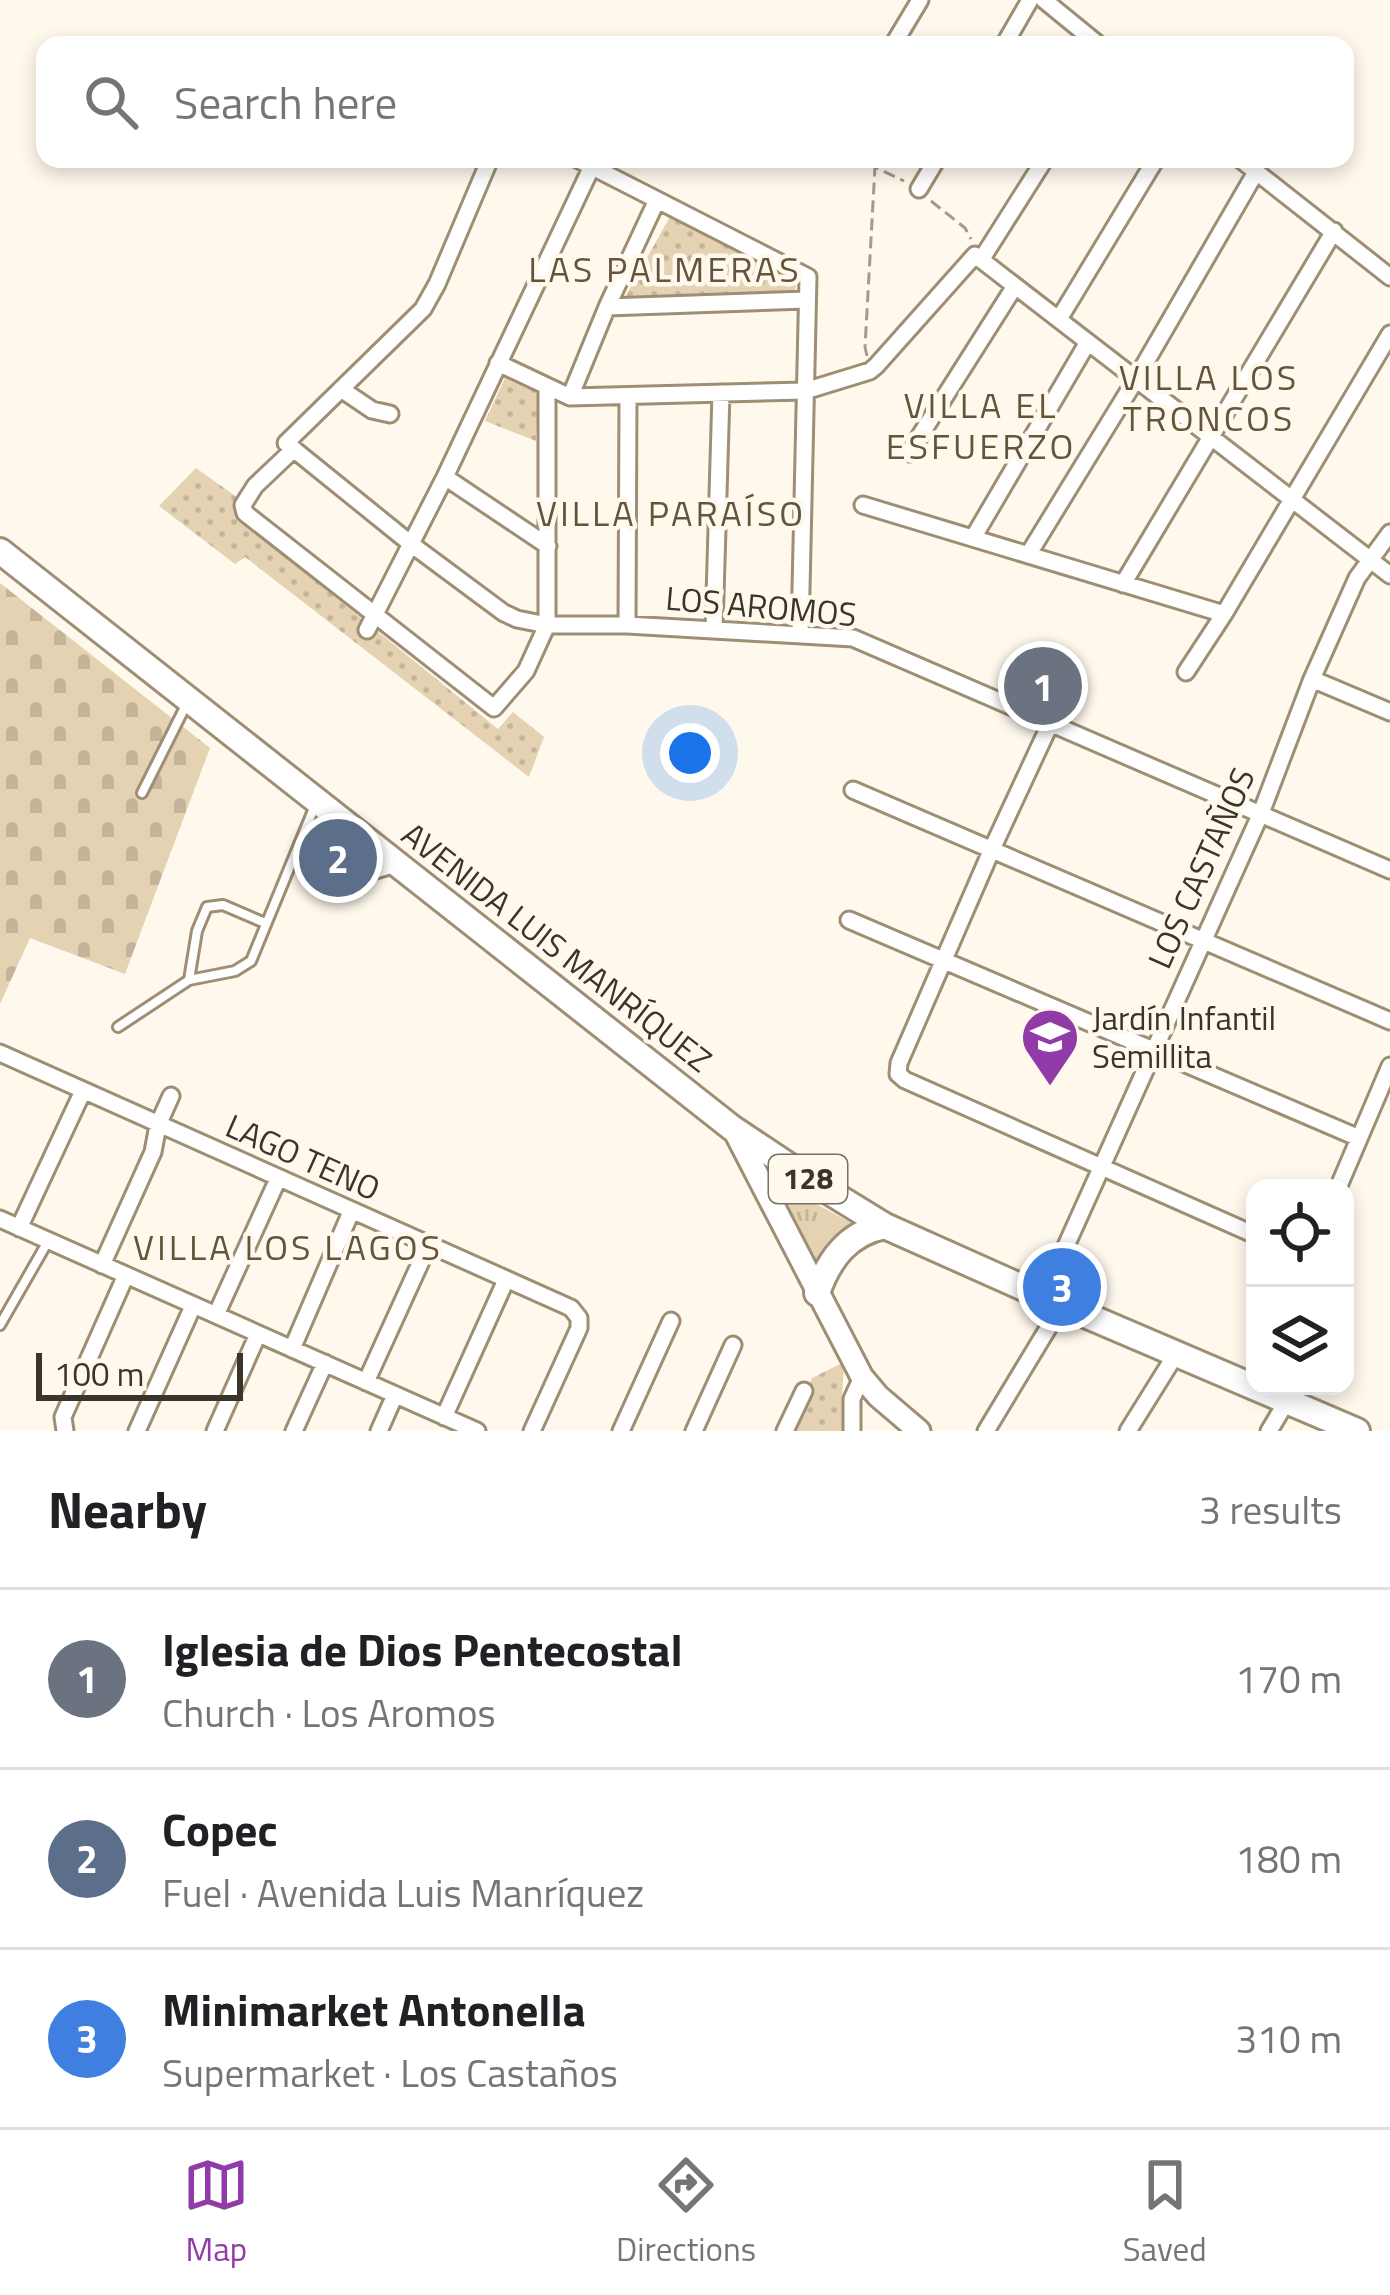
<!DOCTYPE html>
<html lang="en">
<head>
<meta charset="utf-8">
<style>
	:root { --surface:#fff; --page:#f2f2f2; --text:#202124; --muted:#757577; --line:#e0e0e0; --accent:#903ba8 }
	body { margin:0; font-family:"Titillium Web",sans-serif; background:var(--page); color:var(--text) }
	.controls { position:absolute; right:36px; bottom:36px; display:grid; overflow:hidden; border-radius:24px; box-shadow:0 6px 18px #0003 }
	.controls button { width:108px; height:108px; display:grid; place-items:center; padding:0; border:0; border-bottom:3px solid var(--line); background:var(--surface); color:var(--text); font:60px sans-serif }
	.scale { position:absolute; left:36px; bottom:30px; width:207px; box-sizing:border-box; padding-left:12px; border:6px solid #3a3429; border-top:0; font-size:33px; line-height:42px; white-space:nowrap; color:#3a3429; -webkit-text-stroke:9px #fff9ed; paint-order:stroke }
	.you { position:absolute; left:690px; top:753px; width:42px; height:42px; margin:-30px; border:9px solid #fff; border-radius:50%; background:#1a73e8; box-shadow:0 0 0 18px #1a73e833 }
	.badge { display:grid; place-items:center; width:78px; height:78px; border-radius:50%; background:var(--accent); color:#fff; font-size:39px; font-weight:700 }
	.pin { position:absolute; translate:-50% -50%; border:6px solid #fff; box-shadow:0 3px 12px #0006 }
	.list { margin:0; padding:0; list-style:none }
	h2 { display:flex; justify-content:space-between; align-items:center; height:156px; margin:0; padding:0 48px; font-size:51px }
	h2 small { font-size:39px; font-weight:400; color:var(--muted) }
	.list li { display:grid; grid-template-columns:78px 1fr auto; gap:36px; align-items:center; box-sizing:border-box; height:180px; padding:0 48px; border-top:3px solid var(--line) }
	.list b { display:block; font-size:45px; white-space:nowrap }
	.list p { margin:0; font-size:39px; white-space:nowrap; color:var(--muted) }
	.list em { font-size:39px; font-style:normal; color:var(--muted) }
	.icon { flex:none; width:66px; height:66px; fill:none; stroke:currentColor; stroke-width:2; stroke-linecap:round; stroke-linejoin:round }
	.map { position:relative; flex:none; width:1390px; height:1431px; overflow:hidden }
	.search { position:absolute; background:var(--surface); box-shadow:0 6px 18px #0003; left:36px; right:36px; top:36px; height:132px; display:flex; align-items:center; gap:30px; box-sizing:border-box; padding:0 42px; border-radius:24px; color:var(--muted); font-size:45px }
	.sheet { height:696px; background:var(--surface) }
	nav { display:flex; justify-content:space-around; align-items:center; box-sizing:border-box; height:168px; border-top:3px solid var(--line); background:var(--surface); font-size:33px; color:var(--muted) }
	nav a { display:grid; justify-items:center; gap:6px }
	nav .on { color:var(--accent) }
	.map>svg:first-child { display:block }
</style>
</head>
<body>
<div class="map">
<svg width="1390" height="1431" viewBox="0 0 1390 1431">
	<defs>
		<pattern id="grass-tufts" width="24" height="20" patternUnits="userSpaceOnUse" patternTransform="scale(3)"><rect width="24" height="20" fill="#e4d2b3"/><path d="M3 7l-1-3M5 7V3M7 7l1-3M15 17l-1-3M17 17v-4M19 17l1-3" fill="none" stroke="#c4b59a"/></pattern>
		<pattern id="cemetery-stones" width="16" height="16" patternUnits="userSpaceOnUse" patternTransform="scale(3)"><rect width="16" height="16" fill="#e4d2b3"/><path d="M2 7V4a2 2 0 0 1 4 0v3zM10 15v-3a2 2 0 0 1 4 0v3z" fill="#c4b59a"/></pattern>
		<pattern id="park-dots" width="8" height="8" patternUnits="userSpaceOnUse" patternTransform="scale(3)"><rect width="8" height="8" fill="#e4d2b3"/><path d="M2 2h.1M6 6h.1" fill="none" stroke="#c4b59a" stroke-width="1.8" stroke-linecap="round"/></pattern>
	</defs>
	<rect width="100%" height="100%" fill="#fff9ed"/>
	<path fill="url(#grass-tufts)" d="M770,1179l85,46c-24,8 -31,19 -40,42z"/>
	<path fill="url(#cemetery-stones)" d="M0,583l210,165 -85,226 -95,-36 -30,66z"/>
	<path fill="url(#park-dots)" d="M672,213l118,59 7,9 -2,11 -171,7z
		M506,376l33,16 -3,49 -51,-20z
		M196,468l42,30v20l260,211 15,-17 31,25 -15,40 -284,-220 -10,7 -76,-58z
		M844,1362l-2,36 3,33h-57l24,-53z"/>
	<g fill="none" stroke-linecap="round" stroke-linejoin="round">
		<g stroke="#9d8e74" stroke-width="14">
			<path id="lane" d="M142,793l45,-90
				M327,816l-7,36 34,28 41,-12
				M189,980l8,-49 10,-24 16,-2 42,18
				M118,1027l71,-47 46,-9 16,-10 63,-153
				M0,1325l47,-82"/>
		</g>
		<g stroke="#9d8e74" stroke-width="21">
			<path id="street" d="M1044,0l55,45
				M893,45l27,-45
				M1004,45l26,-45
				M490,159l-53,125 -14,25 -137,134 125,101 93,69 13,6 30,6h80l226,13 537,232
				M577,159l231,118 -8,357
				M1240,159l150,118
				M919,189l18,-30
				M981,260l64,-101
				M607,307l200,-7
				M1059,319l97,-160
				M498,363l72,34 235,-6 65,-20 6,-5 99,-111 415,320
				M341,389l31,21 18,4
				M570,397l37,-90 50,-107
				M294,449l-39,37 -12,19 2,8 249,195 32,-37 21,-46v-239
				M909,453l106,-167
				M445,477l103,69
				M863,505l361,109
				M973,538l115,-196
				M1028,555l108,-176 120,-207
				M1123,584l211,-353
				M627,625l1,-229
				M367,630l78,-153 149,-315
				M714,630l7,-237
				M1186,672l38,-58 166,-280
				M1312,679l78,33
				M1051,722l-59,127 -93,214 -1,11 7,6 350,155
				M853,790l537,231
				M849,920l510,218
				M0,1053l571,255 8,10v10l-47,103
				M1338,1188l52,-122
				M0,1219l477,212
				M19,1228l64,-137
				M102,1265l51,-113 5,-27 13,-29
				M1043,1297l218,-484 51,-134 45,-101 33,-45
				M216,1315l62,-136
				M292,1349l59,-137
				M366,1382l62,-136
				M444,1417l62,-137
				M65,1431l-2,-14 63,-142
				M137,1431l56,-125
				M215,1431l43,-97
				M294,1431l31,-68
				M379,1431l16,-36
				M621,1431l50,-110
				M694,1431l39,-86
				M785,1431l19,-40
				M852,1431v-32l10,-22
				M986,1431l76,-126
				M1128,1431l48,-77
				M1269,1431l18,-30"/>
		</g>
		<g stroke="#9d8e74" stroke-width="27">
			<path id="secondary" d="M733,1128l129,249 16,19 41,35"/>
		</g>
		<g stroke="#9d8e74" stroke-width="30">
			<path id="primary" d="M0,551l732,577 78,52 75,46 177,79 295,126
				M817,1293c12,-34 31,-60 68,-67"/>
		</g>
		<path stroke="#a09a8f" stroke-width="3" stroke-dasharray="12 6" stroke-linecap="butt" d="M876,159l-1,8 29,14
			M931,201l34,27 6,11
			M867,356l-2,-9 10,-180"/>
		<use href="#lane" stroke="#fff" stroke-width="8"/>
		<use href="#street" stroke="#fff" stroke-width="15"/>
		<use href="#secondary" stroke="#fff" stroke-width="21"/>
		<use href="#primary" stroke="#fff" stroke-width="24"/>
	</g>
	<defs>
		<g id="school-pin" transform="scale(3)"><path d="M0 17L-7.5 6A9.5 9.5 0 1 1 7.5 6Z" fill="#903ba8" stroke="#fff9ed"/><path d="M0-5L7-2L0 1L-7-2ZM-4 1L0 2.5L4 1V4Q0 6-4 4Z" fill="#fff"/></g>
	</defs>
	<g fill-rule="evenodd">
		<use href="#school-pin" x="1050" y="1037"/>
	</g>
	<g text-anchor="middle" stroke-width="9" stroke-linejoin="round" paint-order="stroke">
		<rect fill="#fff9ed" stroke="#756f64" stroke-width="3" x="769" y="1155" width="78" height="48" rx="9"/>
		<g font-size="30" font-weight="bold" fill="#3a3429">
			<text x="808" y="1189">128</text>
		</g>
		<g font-size="33" fill="#3a3429" stroke="#fff9ed">
			<text transform="translate(761 606) rotate(5)" y="12">LOS AROMOS</text>
			<text transform="translate(1201 868) rotate(-66)" y="12">LOS CASTAÑOS</text>
			<text transform="translate(557 947) rotate(38)" y="12">AVENIDA LUIS MANRÍQUEZ</text>
			<text transform="translate(303 1157) rotate(24)" y="12">LAGO TENO</text>
		</g>
		<g font-size="33" fill="#3a3429" stroke="#fff9ed" text-anchor="start">
			<text x="1092" y="1030">Jardín Infantil<tspan x="1092" dy="38">Semillita</tspan></text>
		</g>
		<g font-size="36" letter-spacing="3" fill="#62553c" stroke="#fff9ed">
			<text x="665" y="282">LAS PALMERAS</text>
			<text x="1209" y="390">VILLA LOS<tspan x="1209" dy="41">TRONCOS</tspan></text>
			<text x="981" y="418">VILLA EL<tspan x="981" dy="41">ESFUERZO</tspan></text>
			<text x="671" y="526">VILLA PARAÍSO</text>
			<text x="288" y="1260">VILLA LOS LAGOS</text>
		</g>
	</g>
</svg>
<div class="controls">
<button><svg class="icon" aria-label="locate" viewBox="0 0 24 24"><circle cx="12" cy="12" r="6"/><path d="M12 2v4M12 18v4M2 12h4M18 12h4"/></svg></button>
<button><svg class="icon" aria-label="layers" viewBox="0 0 24 24"><path d="M12 4l9 5-9 5-9-5zM3 14l9 5 9-5"/></svg></button>
</div>
<div class="scale">100 m</div>
<div class="you"></div>
<div class="pin badge" style="left:1043px;top:686px;background:#6b7280">1</div>
<div class="pin badge" style="left:338px;top:858px;background:#5c6f8a">2</div>
<div class="pin badge" style="left:1062px;top:1287px;background:#3f7fe0">3</div>
<div class="search"><svg class="icon" aria-label="search" viewBox="0 0 24 24"><circle cx="10" cy="10" r="6"/><path d="M15 15l6 6"/></svg>Search here</div>
</div>
<section class="sheet">
<h2>Nearby<small>3 results</small></h2>
<ul class="list">
<li><span class="badge" style="background:#6b7280">1</span><div><b>Iglesia de Dios Pentecostal</b><p>Church · Los Aromos</p></div><em>170 m</em></li>
<li><span class="badge" style="background:#5c6f8a">2</span><div><b>Copec</b><p>Fuel · Avenida Luis Manríquez</p></div><em>180 m</em></li>
<li><span class="badge" style="background:#3f7fe0">3</span><div><b>Minimarket Antonella</b><p>Supermarket · Los Castaños</p></div><em>310 m</em></li>
</ul>
</section>
<nav>
<a class="on"><svg class="icon" aria-label="map" viewBox="0 0 24 24"><path d="M3 6l6-2 6 2 6-2v14l-6 2-6-2-6 2zM9 4v14M15 6v14"/></svg>Map</a>
<a><svg class="icon" aria-label="directions" viewBox="0 0 24 24"><path d="M12 3l9 9-9 9-9-9zM9 14v-3h6M13 9l2 2-2 2"/></svg>Directions</a>
<a><svg class="icon" aria-label="saved" viewBox="0 0 24 24"><path d="M7 4h10v16l-5-4-5 4z"/></svg>Saved</a>
</nav>
</body>
</html>
